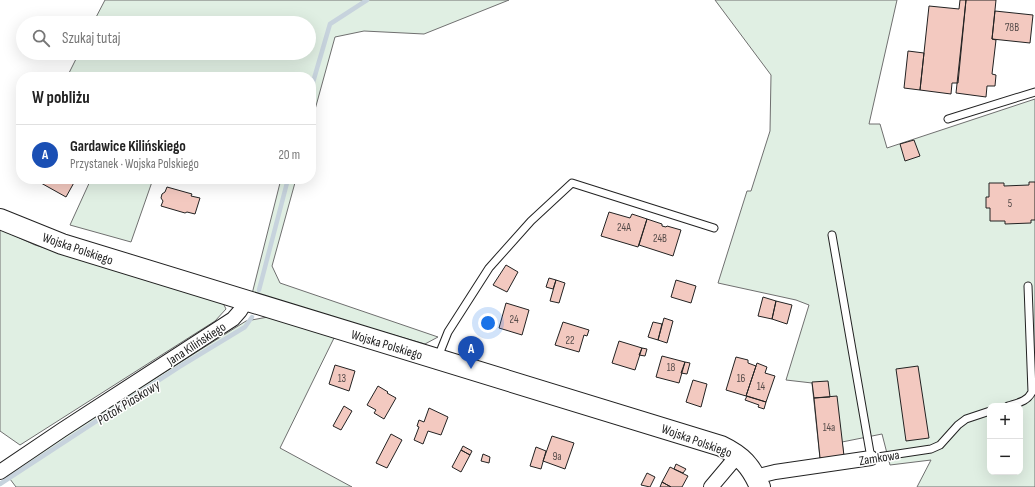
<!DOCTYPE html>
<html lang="pl">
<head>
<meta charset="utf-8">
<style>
	:root { --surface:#fff; --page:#f6f6f6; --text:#222; --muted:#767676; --line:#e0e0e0; --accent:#7c3aed }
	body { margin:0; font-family:"Sofia Sans Condensed",sans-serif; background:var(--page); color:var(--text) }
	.controls { position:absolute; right:12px; bottom:12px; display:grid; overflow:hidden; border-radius:8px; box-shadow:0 4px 16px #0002 }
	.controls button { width:36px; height:36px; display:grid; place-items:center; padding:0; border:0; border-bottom:1px solid var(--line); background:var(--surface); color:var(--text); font:20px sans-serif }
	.you { position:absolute; left:488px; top:323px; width:14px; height:14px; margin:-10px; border:3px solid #fff; border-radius:50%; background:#1a73e8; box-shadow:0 0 0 6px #1a73e833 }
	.badge { display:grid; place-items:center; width:26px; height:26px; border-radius:50%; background:var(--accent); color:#fff; font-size:13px; font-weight:700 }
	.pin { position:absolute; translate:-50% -33px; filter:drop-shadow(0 1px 2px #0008) }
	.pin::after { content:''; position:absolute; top:21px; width:14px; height:12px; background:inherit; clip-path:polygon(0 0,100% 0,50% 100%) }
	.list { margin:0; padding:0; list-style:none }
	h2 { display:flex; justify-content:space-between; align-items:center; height:52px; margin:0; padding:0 16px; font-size:17px }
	h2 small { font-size:13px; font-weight:400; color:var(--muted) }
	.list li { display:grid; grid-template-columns:26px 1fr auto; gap:12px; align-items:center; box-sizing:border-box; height:60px; padding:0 16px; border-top:1px solid var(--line) }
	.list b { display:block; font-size:15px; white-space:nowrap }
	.list p { margin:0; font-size:13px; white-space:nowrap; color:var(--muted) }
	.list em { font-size:13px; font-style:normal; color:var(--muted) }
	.icon { flex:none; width:22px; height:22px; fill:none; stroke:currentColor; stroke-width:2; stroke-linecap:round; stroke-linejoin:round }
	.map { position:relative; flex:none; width:1035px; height:487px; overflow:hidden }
	.search { position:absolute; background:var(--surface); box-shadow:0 4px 16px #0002; left:16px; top:16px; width:300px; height:44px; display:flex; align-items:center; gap:10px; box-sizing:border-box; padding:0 14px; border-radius:22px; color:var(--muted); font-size:15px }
	.panel { position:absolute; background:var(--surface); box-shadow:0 4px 16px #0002; left:16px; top:72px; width:300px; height:112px; border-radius:16px }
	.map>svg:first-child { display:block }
</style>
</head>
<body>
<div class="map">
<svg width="1035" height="487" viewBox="0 0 1035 487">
	<rect width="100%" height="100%" fill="#fff"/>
	<path fill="#e0efe3" stroke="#6f6f6f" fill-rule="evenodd" d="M105,0h404l-85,34 -60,-3 -29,6 -24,87v-47h-244l12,-24h230v-30h-216z
		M715,0h182l-28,124h11l7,24 148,-49v388h-118l14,-27 -41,5 -8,-31 -40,8 2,14 -24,2 -8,-75 -26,-3 23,-75 -13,-5 -78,-17 29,-92h4l19,-60 1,-56zM990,406h30v66h-30z
		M91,179h62l-22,63 -61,-17z
		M281,179h15l-24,87 8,17 158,54 -13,7 -173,-50z
		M0,229l35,16 188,58 3,6 -11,12 -195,124 -20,-14z
		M268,317l67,19 -55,112 72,39h-336l-9,-12 61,-42 178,-112z"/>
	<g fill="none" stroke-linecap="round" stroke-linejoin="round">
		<path stroke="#c7d3dd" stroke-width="4.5" d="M311,89l19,-65 37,-24
			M259,290l29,-111
			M0,484l179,-117 66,-40 7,-10"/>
	</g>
	<path fill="#f3c9c0" stroke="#222" d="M960,0h6l-8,83h-6l-1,11 -31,-4 9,-84 30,3z
		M966,0h30l-4,39 4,1 -4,34 4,1 -1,11h-8l-1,11 -30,-4z
		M995,11l38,4 -3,28 -38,-4z
		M908,51l16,2 -4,37 -16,-2z
		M914,140l6,16 -15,5 -5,-17z
		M43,179h33l-10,18 -25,-14z
		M1029,182h6v38h-4v3l-26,1v-3h-15v-13h-4v-11h3v-14h15v3l25,-1z
		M167,187l25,7 -1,2 9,2 -5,16 -8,-2 -2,1 -24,-7 2,-5 -2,-3 1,-4 3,-2z
		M609,212l21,6 2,-4 15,5 -9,28 -37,-11z
		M647,219l15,5v2l4,1 1,-1 14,4 -8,26 -34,-11z
		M506,265l12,7 -11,20 -14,-7z
		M549,278l7,2 -3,9 -7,-2z
		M556,280l9,3 -6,20 -9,-2z
		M676,280l20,6 -5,17 -20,-6z
		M763,297l13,4 -4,18 -14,-3z
		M776,301l16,4 -5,19 -15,-5z
		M506,303l23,7 -7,25 -23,-7z
		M664,318l9,3 -6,22 -9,-3z
		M563,322l26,8 -2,6 -3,-1 -5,17 -24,-7z
		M653,322l9,2 -4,16 -10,-3z
		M619,341l23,7 -7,22 -23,-7z
		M642,348l5,1 -2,7 -6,-1z
		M662,356l23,6 -6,21 -23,-6z
		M736,357l12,3v3l8,3 -10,30 -20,-6z
		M685,362l5,1 -3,11 -6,-1z
		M757,363l10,4 -2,6 10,3 -9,26 -20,-6z
		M335,365l20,6 -6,20 -20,-7z
		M918,366l11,72 -23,3 -10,-72z
		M693,380l14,4 -6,23 -15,-5z
		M828,381l2,16 -16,1 -2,-16z
		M378,386l10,6 -1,1 9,5 -12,21 -10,-6 2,-3 -9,-5z
		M747,396l19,6 -2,7 -6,-2 1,-2 -14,-5z
		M837,396l7,60 -24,2 -6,-60z
		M344,406l8,5 -11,19 -8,-4z
		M429,408l19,9 -7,18 -13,-4 -5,13 -9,-4 5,-13 -2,-1 2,-6 5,2z
		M391,434l11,6 -15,28 -11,-5z
		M552,436l22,7 -9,26 -22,-8z
		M463,446l9,5 -2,4 -9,-5z
		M536,447l10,4 -5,18 -11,-3z
		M461,450l9,5 -9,17 -9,-5z
		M483,454l7,3 -1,6 -8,-2z
		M676,464l10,5 -3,4 -9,-4z
		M670,467l18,9 -6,11h-11l-9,-5z
		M647,473l8,4 -5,10 -9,-2z
		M662,482l9,5h-11z"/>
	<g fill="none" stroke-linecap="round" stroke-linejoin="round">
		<g stroke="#222" stroke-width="9">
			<path id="lane" d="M948,119l87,-27
				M832,235l39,223 60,-9 9,-4 18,-20 8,-6 24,-8
				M438,357l10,-25 41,-64 42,-47 41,-38 142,45
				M1008,406c9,-3 19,-4 24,-14l-4,-106"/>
		</g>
		<g stroke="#222" stroke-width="16">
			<path id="street" d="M0,472l62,-42 171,-111 7,-8 6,-10
				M755,477l20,-5 96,-14
				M711,487l27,-32"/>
		</g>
		<g stroke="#222" stroke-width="22">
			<path id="secondary" d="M0,219l62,25 659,202c21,10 30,20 39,41"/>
		</g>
		<use href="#lane" stroke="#fff" stroke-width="7"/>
		<use href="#street" stroke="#fff" stroke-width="14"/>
		<use href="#secondary" stroke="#fff" stroke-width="20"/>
	</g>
	<g text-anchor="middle" stroke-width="3" stroke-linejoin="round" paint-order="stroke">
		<g font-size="11" fill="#564c4a">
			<text x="1012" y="31">78B</text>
			<text x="1010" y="207">5</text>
			<text x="624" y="231">24A</text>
			<text x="660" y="242">24B</text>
			<text x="514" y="323">24</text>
			<text x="570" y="344">22</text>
			<text x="671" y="371">18</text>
			<text x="342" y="382">13</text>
			<text x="741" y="382">16</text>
			<text x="761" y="390">14</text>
			<text x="829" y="431">14a</text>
			<text x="557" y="460">9a</text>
		</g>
		<g font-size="13" fill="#222" stroke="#fff">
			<text transform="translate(78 248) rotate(19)" y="5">Wojska Polskiego</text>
			<text transform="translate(196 343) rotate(-33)" y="5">Jana Kilińskiego</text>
			<text transform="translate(387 344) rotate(17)" y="5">Wojska Polskiego</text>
			<text transform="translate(697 440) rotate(20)" y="5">Wojska Polskiego</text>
			<text transform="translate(879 457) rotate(-9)" y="5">Zamkowa</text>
		</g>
		<g font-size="14" font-style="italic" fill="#222" stroke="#fff">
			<text transform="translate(128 402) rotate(-32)" y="5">Potok Piaskowy</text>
		</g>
	</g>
</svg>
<div class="controls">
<button>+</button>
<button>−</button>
</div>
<div class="you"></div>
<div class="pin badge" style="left:471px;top:369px;background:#1a4fb4">A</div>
<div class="search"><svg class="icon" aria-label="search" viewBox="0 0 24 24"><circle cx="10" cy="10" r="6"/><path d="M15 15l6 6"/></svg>Szukaj tutaj</div>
<section class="panel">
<h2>W pobliżu<small></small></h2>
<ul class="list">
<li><span class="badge" style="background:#1a4fb4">A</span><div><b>Gardawice Kilińskiego</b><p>Przystanek · Wojska Polskiego</p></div><em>20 m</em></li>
</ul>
</section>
</div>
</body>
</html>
